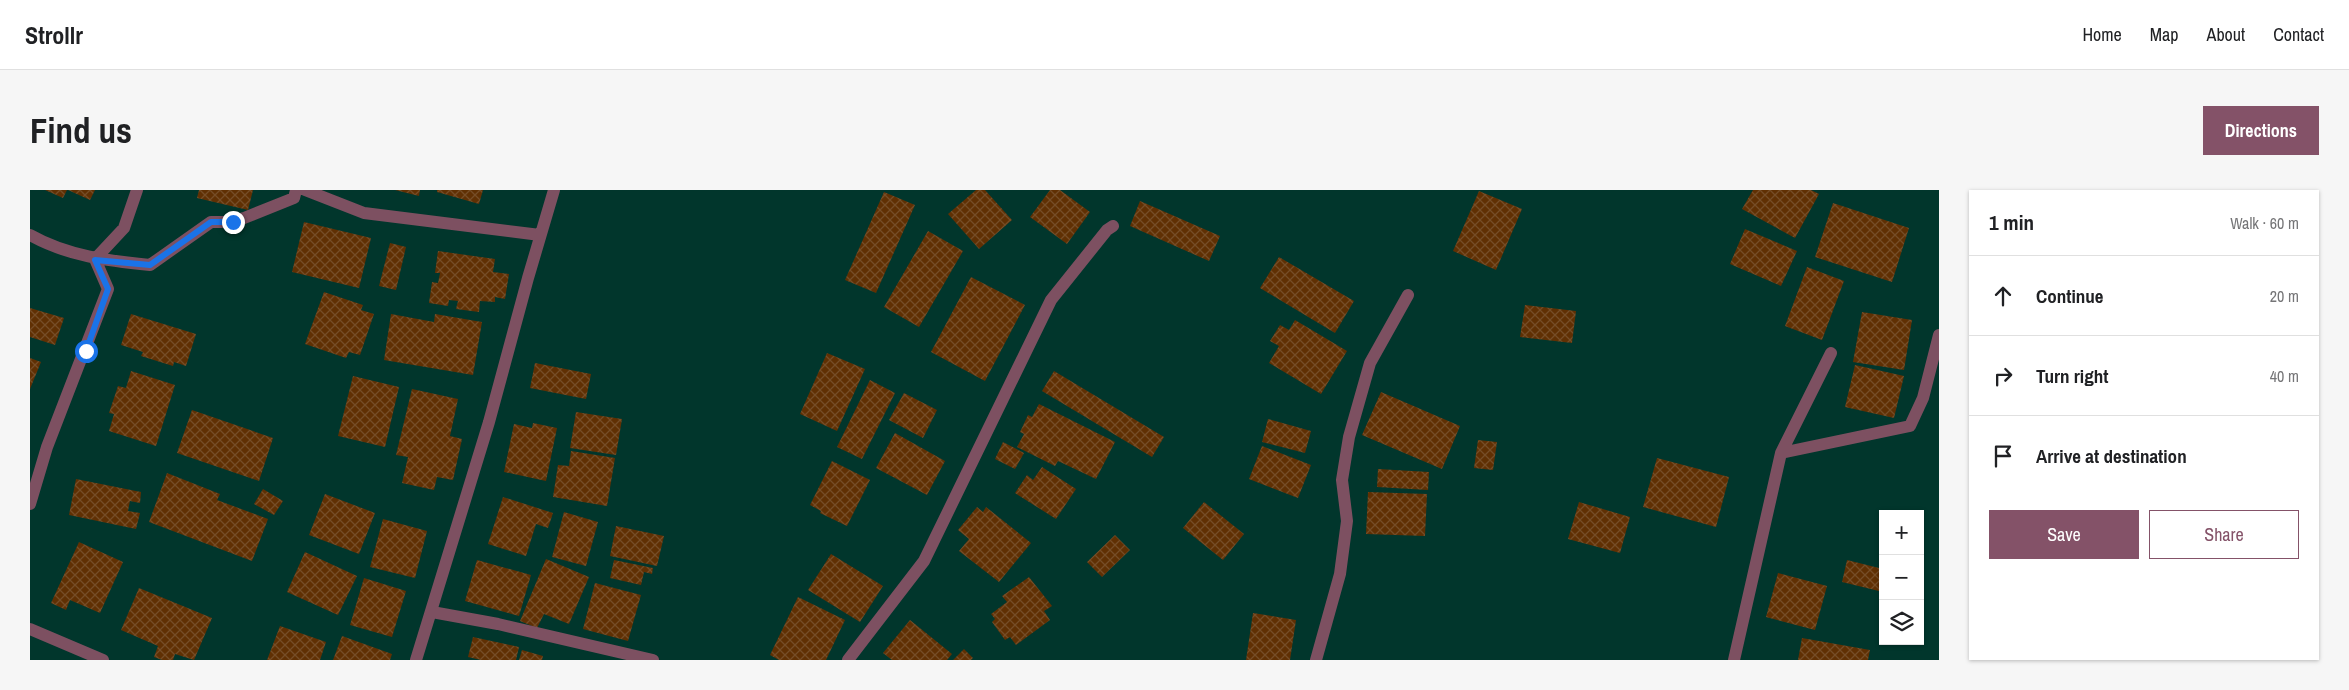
<!DOCTYPE html>
<html lang="en">
<head>
<meta charset="utf-8">
<style>
	:root { --surface:#fff; --page:#f6f6f6; --text:#202124; --muted:#757577; --line:#e0e0e0; --accent:#845268 }
	body { margin:0; font-family:"Archivo Narrow",sans-serif; background:var(--page); color:var(--text) }
	.controls { position:absolute; right:15px; bottom:15px; display:grid; overflow:hidden; border-radius:0px; box-shadow:0 1px 4px #0004 }
	.controls button { width:45px; height:45px; display:grid; place-items:center; padding:0; border:0; border-bottom:1px solid var(--line); background:var(--surface); color:var(--text); font:25px sans-serif }
	.stop { position:absolute; width:15px; height:15px; margin:-11px; border:4px solid #1a73e8; border-radius:50%; background:#fff }
	.stop.end { background:#1a73e8; border-color:#fff; box-shadow:0 1px 5px #0008 }
	.list { margin:0; padding:0; list-style:none }
	h2 { display:flex; justify-content:space-between; align-items:center; height:65px; margin:0; padding:0 20px; font-size:21px }
	h2 small { font-size:16px; font-weight:400; color:var(--muted) }
	.list li { display:grid; grid-template-columns:32px 1fr auto; gap:15px; align-items:center; box-sizing:border-box; height:80px; padding:0 20px; border-top:1px solid var(--line) }
	.list b { display:block; font-size:19px; white-space:nowrap }
	.list em { font-size:16px; font-style:normal; color:var(--muted) }
	.actions { display:flex; gap:10px; padding:15px 20px }
	.actions a { flex:1; padding:11px 0; border:1px solid var(--accent); border-radius:0px; text-align:center; font-size:18px; color:var(--accent) }
	.actions .main { background:var(--accent); color:#fff }
	.icon { flex:none; width:28px; height:28px; fill:none; stroke:currentColor; stroke-width:2; stroke-linecap:round; stroke-linejoin:round }
	.map { position:relative; flex:none; width:1909px; height:470px; overflow:hidden; border-radius:0px }
	header { display:flex; align-items:center; gap:30px; box-sizing:border-box; height:70px; padding:0 25px; background:var(--surface); border-bottom:1px solid var(--line) }
	header strong { font-size:24px }
	nav { display:flex; gap:28px; margin-inline-start:auto; font-size:18px }
	.intro { display:flex; align-items:center; justify-content:space-between; box-sizing:border-box; height:120px; padding:0 30px }
	h1 { margin:0; font-size:35px }
	.button { padding:12px 22px; border-radius:0px; background:var(--accent); color:#fff; font-size:18px; font-weight:700 }
	main { display:flex; gap:30px; padding:0 30px }
	aside { flex:1; background:var(--surface); border-radius:0px; box-shadow:0 1px 4px #0004 }
	.map>svg:first-child { display:block }
</style>
</head>
<body>
<header>
<strong>Strollr</strong>
<nav><a>Home</a><a>Map</a><a>About</a><a>Contact</a></nav>
</header>
<div class="intro"><h1>Find us</h1><a class="button">Directions</a></div>
<main>
<div class="map">
<svg width="1909" height="470" viewBox="0 0 1909 470">
	<defs>
		<pattern id="building-cross-hatch" width="8" height="8" patternUnits="userSpaceOnUse" patternTransform="scale(1.25)"><rect width="8" height="8" fill="#603003"/><path d="M0 0l8 8M0 8l8-8" fill="none" stroke="#754d27"/></pattern>
	</defs>
	<rect width="100%" height="100%" fill="#01362c"/>
	<path fill="url(#building-cross-hatch)" d="M15,0h22l-4,8z
		M38,0h27l-5,10z
		M169,0h54l-5,20 -51,-12z
		M365,0h25l-1,6z
		M407,0h46l-4,14 -42,-12z
		M946,0h9l27,30 -33,29 -31,-35z
		M1020,0h10l30,22 -23,32 -37,-27z
		M1723,0h58l8,4 -24,44 -53,-29z
		M1449,1l43,18 -26,61 -43,-19z
		M854,2l31,13 -39,88 -31,-13z
		M1110,11l80,35 -11,25 -79,-35z
		M1803,13l76,25 -17,54 -77,-25z
		M274,32l67,16 -12,50 -67,-16z
		M1715,39l52,22 -16,35 -51,-22z
		M898,41l35,20 -44,76 -35,-20z
		M360,53l16,4 -10,43 -17,-4z
		M408,61l57,8 -2,13 16,2 -4,25 -10,-2v5l-15,-1 -1,11 -23,-3 2,-8 -9,-1 -1,6 -19,-3 3,-21 6,1 2,-10h-5z
		M1249,67l75,44 -19,32 -75,-45z
		M1777,77l37,14 -22,59 -37,-14z
		M941,87l54,28 -40,76 -54,-29z
		M294,102l39,13 -2,5 13,4 -14,41 -11,-3 -3,6 -41,-14z
		M1495,115l51,6 -4,32 -52,-6z
		M0,118l34,10 -9,27 -25,-8z
		M1832,122l50,8 -8,50 -51,-8z
		M101,124l65,20 -10,32 -12,-4 -1,4 -32,-10 2,-4 -22,-7z
		M361,124l43,8 1,-8 47,8 -9,53 -89,-15z
		M1265,130l52,31 -26,43 -52,-31 10,-17 -9,-5 10,-16 9,5z
		M797,163l38,16 -28,62 -37,-17z
		M0,168l11,4 -11,27z
		M505,173l56,11 -5,25 -56,-11z
		M1825,175l49,11 -10,42 -49,-11z
		M101,181l44,14 -19,61 -47,-15 5,-17 -5,-1 9,-27 8,2z
		M1024,181l110,66 -12,20 -110,-66z
		M323,186l46,11 -14,60 -47,-11z
		M840,190l25,13 -33,66 -25,-12z
		M382,199l46,10 -8,37 12,3 -9,41 -16,-3 -3,13 -32,-7 6,-26 -12,-2z
		M1351,202l79,34 -18,43 -80,-34z
		M874,203l33,17 -14,28 -34,-18z
		M1009,214l76,38 -19,37 -38,-18 -3,5 -38,-19 7,-13 -4,-2 8,-17 4,2z
		M162,220l81,28 -14,43 -82,-28z
		M546,222l46,7 -6,36 -46,-7z
		M1238,229l43,12 -6,22 -43,-11z
		M503,233l24,5 -11,53 -42,-9 10,-48 18,4z
		M865,243l50,28 -18,34 -51,-27z
		M1448,250l19,2 -4,28 -19,-2z
		M973,252l21,11 -9,16 -20,-10z
		M1232,256l49,19 -13,33 -49,-19z
		M541,261l44,7 -8,48 -54,-9 5,-32 11,1z
		M1627,268l72,19 -13,50 -73,-20z
		M802,271l38,19 -23,46 -27,-13 1,-2 -11,-6z
		M1012,277l34,22 -20,30 -41,-26 12,-18 6,5z
		M1348,279l51,3 -1,18 -51,-3z
		M137,283l53,21 -3,6 51,19 -16,42 -103,-39z
		M46,289l65,13 -1,11 -10,-2 -2,10 12,2 -4,16 -67,-14z
		M233,299l20,12 -9,14 -20,-11z
		M1338,302l59,2 -2,42 -59,-2z
		M295,304l50,19 -16,41 -50,-19z
		M473,307l50,16 -5,15 -12,-4 -10,32 -38,-12z
		M1174,312l40,32 -21,26 -40,-32z
		M1549,312l51,15 -10,36 -52,-14z
		M947,317l6,5 3,-5 45,36 -32,39 -40,-31 10,-12 -11,-9z
		M534,322l34,10 -12,44 -34,-9z
		M353,329l44,12 -12,47 -45,-11z
		M586,336l48,10 -7,30 -47,-10z
		M1085,345l15,15 -28,27 -15,-15z
		M49,352l44,20 -23,51 -30,-13 -4,10 -15,-7z
		M275,362l52,24 -19,39 -51,-23z
		M801,364l52,32 -23,36 -52,-32z
		M516,369l43,18 -20,47 -25,-10 -7,14 -17,-7z
		M447,370l54,15 -12,41 -54,-15z
		M584,370l39,8 -1,6 -8,-2 -3,13 -31,-7z
		M1817,370l36,9v23l-41,-10z
		M1748,383l49,13 -12,44 -49,-13z
		M999,387l23,29 -8,5 6,9 -34,25 -6,-8 -5,3 -13,-18 3,-3 -4,-5 16,-12 -5,-6z
		M334,388l42,13 -14,46 -42,-12z
		M565,393l46,12 -13,46 -45,-12z
		M109,398l73,30 -18,42 -19,-6 -2,6h-11l-8,-3 4,-11 -37,-16z
		M768,407l47,23 -19,40h-47l-9,-5z
		M1223,423l43,7 -6,40h-44z
		M880,430l42,34 -5,6h-55l-9,-7z
		M250,436l46,16 -6,18h-53z
		M312,446l50,18 -2,6h-57z
		M443,447l46,10 -3,13h-35l-13,-3z
		M1772,448l68,12 -2,10h-70z
		M934,459l9,9 -2,2h-18z
		M492,460l21,6 -1,4h-23z"/>
	<g fill="none" stroke-linecap="round" stroke-linejoin="round">
		<path stroke="#7d5061" stroke-width="12" d="M275,0l59,23 176,22
			M0,45c37,21 79,26 120,30l61,-43h22l11,-4 50,-20 2,-8
			M1751,263l129,-27 13,-28 16,-63
			M0,314l17,-57 61,-158 -13,-30 29,-31 13,-38
			M402,422l66,12 155,36
			M0,439l73,31
			M386,470l73,-238 39,-144 26,-88
			M818,470l76,-99 127,-261 56,-70 6,-4
			M1286,470l24,-86 7,-53 -5,-41 7,-43 21,-74 38,-68
			M1704,470l47,-207 50,-100"/>
	</g>
	<g fill="none" stroke-linecap="round" stroke-linejoin="round">
		<path stroke="#1a73e8" stroke-width="6" d="M56,161l22,-62 -13,-29 55,5 61,-43h22"/>
	</g>
</svg>
<div class="controls">
<button>+</button>
<button>−</button>
<button><svg class="icon" aria-label="layers" viewBox="0 0 24 24"><path d="M12 4l9 5-9 5-9-5zM3 14l9 5 9-5"/></svg></button>
</div>
<div class="stop" style="left:56px;top:161px"></div>
<div class="stop end" style="left:203px;top:32px"></div>
</div>
<aside>
<h2>1 min<small>Walk · 60 m</small></h2>
<ul class="list">
<li><svg class="icon" aria-label="ahead" viewBox="0 0 24 24"><path d="M12 20V5M6 11l6-6 6 6"/></svg><div><b>Continue</b></div><em>20 m</em></li>
<li><svg class="icon" aria-label="right" viewBox="0 0 24 24"><path d="M7 20v-9h11M14 6l5 5-5 5"/></svg><div><b>Turn right</b></div><em>40 m</em></li>
<li><svg class="icon" aria-label="arrive" viewBox="0 0 24 24"><path d="M6 21V4h12l-3 4 3 4H6"/></svg><div><b>Arrive at destination</b></div></li>
</ul>
<div class="actions"><a class="main">Save</a><a>Share</a></div>
</aside>
</main>
</body>
</html>
